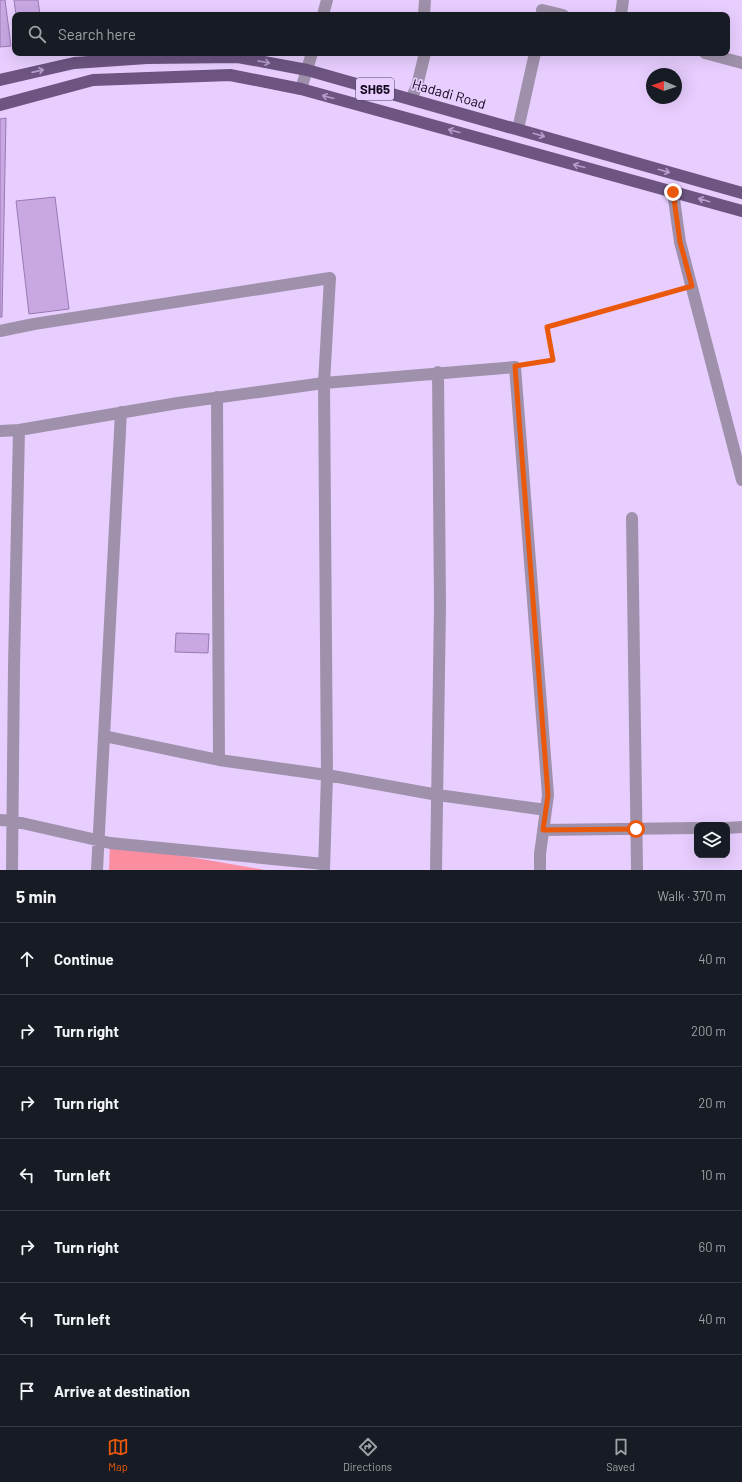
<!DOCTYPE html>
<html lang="en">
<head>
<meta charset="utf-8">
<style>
	:root { --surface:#171b24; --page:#242831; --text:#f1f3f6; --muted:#9ea1a6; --line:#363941; --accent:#ea580c }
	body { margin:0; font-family:Barlow,sans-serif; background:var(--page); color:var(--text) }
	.controls { position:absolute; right:12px; bottom:12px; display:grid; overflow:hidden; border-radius:8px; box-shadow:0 4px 16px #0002 }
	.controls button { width:36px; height:36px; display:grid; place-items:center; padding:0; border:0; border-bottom:1px solid var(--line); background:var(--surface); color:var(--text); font:20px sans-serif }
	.compass { position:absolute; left:646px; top:68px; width:36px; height:36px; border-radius:50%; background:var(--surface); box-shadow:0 4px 16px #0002; rotate:272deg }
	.stop { position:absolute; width:12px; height:12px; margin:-9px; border:3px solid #ea580c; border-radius:50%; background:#fff }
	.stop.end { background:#ea580c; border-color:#fff; box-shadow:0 1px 4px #0008 }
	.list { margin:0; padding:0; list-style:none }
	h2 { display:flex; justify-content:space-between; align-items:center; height:52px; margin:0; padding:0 16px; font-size:17px }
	h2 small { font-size:13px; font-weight:400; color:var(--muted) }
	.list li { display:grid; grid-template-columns:26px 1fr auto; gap:12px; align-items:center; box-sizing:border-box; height:72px; padding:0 16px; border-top:1px solid var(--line) }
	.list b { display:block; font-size:15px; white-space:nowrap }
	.list em { font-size:13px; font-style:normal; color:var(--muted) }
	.icon { flex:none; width:22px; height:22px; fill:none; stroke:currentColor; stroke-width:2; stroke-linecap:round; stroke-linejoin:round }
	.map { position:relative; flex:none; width:742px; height:870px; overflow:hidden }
	.search { position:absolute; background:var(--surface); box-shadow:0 4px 16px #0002; left:12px; right:12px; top:12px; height:44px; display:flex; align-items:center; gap:10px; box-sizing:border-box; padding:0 14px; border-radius:8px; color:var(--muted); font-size:15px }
	.sheet { height:556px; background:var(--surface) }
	nav { display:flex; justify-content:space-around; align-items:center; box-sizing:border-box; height:56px; border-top:1px solid var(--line); background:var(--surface); font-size:11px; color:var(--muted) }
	nav a { display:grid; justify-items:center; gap:2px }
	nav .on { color:var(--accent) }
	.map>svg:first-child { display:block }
</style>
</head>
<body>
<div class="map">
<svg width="742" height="870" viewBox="0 0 742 870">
	<rect width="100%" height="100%" fill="#e8ceff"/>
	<path fill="#fa8da0" d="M110,843l155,27h-156z"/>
	<path fill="#c8a7e3" stroke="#9879b2" d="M0,0h5l6,46 -11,1z
		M14,0h24l2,15h-24z
		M6,118l-4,199h-2v-198z
		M55,197l14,112 -40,5 -13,-113z
		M176,633l33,1 -1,19 -33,-1z"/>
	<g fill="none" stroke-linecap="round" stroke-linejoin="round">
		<path stroke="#89769a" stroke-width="2.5" stroke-dasharray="3 2" stroke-linecap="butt" d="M527,364l26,-4 -6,-33 133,-37"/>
		<path stroke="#9f91ab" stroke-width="12" d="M542,10l21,5
			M323,15l4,-15
			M424,15l1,-15
			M621,15l2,-15
			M705,53l37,10
			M301,89l11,-36
			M411,99l6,-13 8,-33
			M518,129l17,-76
			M673,192l7,50 62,238
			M0,331l34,-7 296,-46 -6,105 3,392 -108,-15
			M19,430l159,-27 146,-20 191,-16 33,428 -8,59v16
			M0,431l19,-1 -5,236 -2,204
			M632,518l5,352
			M104,736l115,24 -2,-363
			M0,820l13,1 97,22 214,21
			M727,828l15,-1
			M543,830l154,-2
			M97,870l24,-458
			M324,870l3,-95 111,20 108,15
			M436,870l4,-264 -2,-234"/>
		<path stroke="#6d5481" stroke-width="12" d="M0,80l74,-17 73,-5 91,-1 69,13 435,123
			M0,105l93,-25 137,-5 71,14 441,122"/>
	</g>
	<defs><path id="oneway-shaft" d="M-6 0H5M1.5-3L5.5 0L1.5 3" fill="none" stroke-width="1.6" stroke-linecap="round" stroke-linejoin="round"/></defs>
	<g stroke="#b79dcd">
		<use href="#oneway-shaft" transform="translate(264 62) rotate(11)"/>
		<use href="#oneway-shaft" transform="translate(38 71) rotate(-13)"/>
		<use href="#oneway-shaft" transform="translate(328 97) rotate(-165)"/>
		<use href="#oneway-shaft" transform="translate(454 131) rotate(-165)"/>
		<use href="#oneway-shaft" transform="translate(539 135) rotate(16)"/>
		<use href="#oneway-shaft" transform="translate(579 166) rotate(-165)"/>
		<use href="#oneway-shaft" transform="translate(664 171) rotate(16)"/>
		<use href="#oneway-shaft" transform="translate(704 200) rotate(-164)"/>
	</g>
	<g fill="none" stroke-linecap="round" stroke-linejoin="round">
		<path stroke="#ea580c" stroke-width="5" d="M636,829l-93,1 5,-35 -33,-429 38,-6 -6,-33 145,-41 -12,-44 -7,-50"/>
	</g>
	<g text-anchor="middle" stroke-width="3.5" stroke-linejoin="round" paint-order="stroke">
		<rect fill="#e8ceff" stroke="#534360" stroke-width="1" x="356" y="78" width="38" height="22" rx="3"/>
		<g font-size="13" font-weight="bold" fill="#13071c">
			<text x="375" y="94">SH65</text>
		</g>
		<g font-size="14" fill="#13071c" stroke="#e8ceff">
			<text transform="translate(449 94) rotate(16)" y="5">Hadadi Road</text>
		</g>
	</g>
</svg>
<div class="controls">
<button><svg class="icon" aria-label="layers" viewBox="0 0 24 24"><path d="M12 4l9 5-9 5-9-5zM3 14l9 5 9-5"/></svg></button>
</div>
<svg class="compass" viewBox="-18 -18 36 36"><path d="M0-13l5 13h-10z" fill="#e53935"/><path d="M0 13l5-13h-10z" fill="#9ea1a6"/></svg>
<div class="stop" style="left:636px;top:829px"></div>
<div class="stop end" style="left:673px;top:192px"></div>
<div class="search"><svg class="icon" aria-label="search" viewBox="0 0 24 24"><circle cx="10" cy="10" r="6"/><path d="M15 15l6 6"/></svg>Search here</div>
</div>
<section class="sheet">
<h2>5 min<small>Walk · 370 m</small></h2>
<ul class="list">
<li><svg class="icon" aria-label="ahead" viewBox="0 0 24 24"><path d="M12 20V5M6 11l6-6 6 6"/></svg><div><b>Continue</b></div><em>40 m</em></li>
<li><svg class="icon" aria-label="right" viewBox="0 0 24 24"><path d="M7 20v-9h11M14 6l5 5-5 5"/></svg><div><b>Turn right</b></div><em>200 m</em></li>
<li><svg class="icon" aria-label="right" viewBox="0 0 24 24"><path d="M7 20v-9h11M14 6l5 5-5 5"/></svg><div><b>Turn right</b></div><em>20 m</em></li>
<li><svg class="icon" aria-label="left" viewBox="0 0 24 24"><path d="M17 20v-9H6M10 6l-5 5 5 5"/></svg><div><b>Turn left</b></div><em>10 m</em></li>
<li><svg class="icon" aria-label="right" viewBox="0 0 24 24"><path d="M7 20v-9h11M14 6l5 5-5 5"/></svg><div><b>Turn right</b></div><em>60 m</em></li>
<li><svg class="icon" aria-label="left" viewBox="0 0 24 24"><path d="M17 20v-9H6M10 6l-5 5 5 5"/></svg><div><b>Turn left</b></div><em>40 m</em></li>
<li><svg class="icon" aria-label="arrive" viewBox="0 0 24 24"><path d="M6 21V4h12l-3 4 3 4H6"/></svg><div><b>Arrive at destination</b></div></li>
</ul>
</section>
<nav>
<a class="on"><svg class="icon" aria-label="map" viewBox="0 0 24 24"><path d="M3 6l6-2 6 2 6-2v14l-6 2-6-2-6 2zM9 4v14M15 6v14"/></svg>Map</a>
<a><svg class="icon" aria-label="directions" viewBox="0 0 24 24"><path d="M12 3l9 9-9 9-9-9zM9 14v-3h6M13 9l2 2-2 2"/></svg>Directions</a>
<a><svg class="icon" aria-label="saved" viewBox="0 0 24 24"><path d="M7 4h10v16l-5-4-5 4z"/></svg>Saved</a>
</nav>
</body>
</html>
